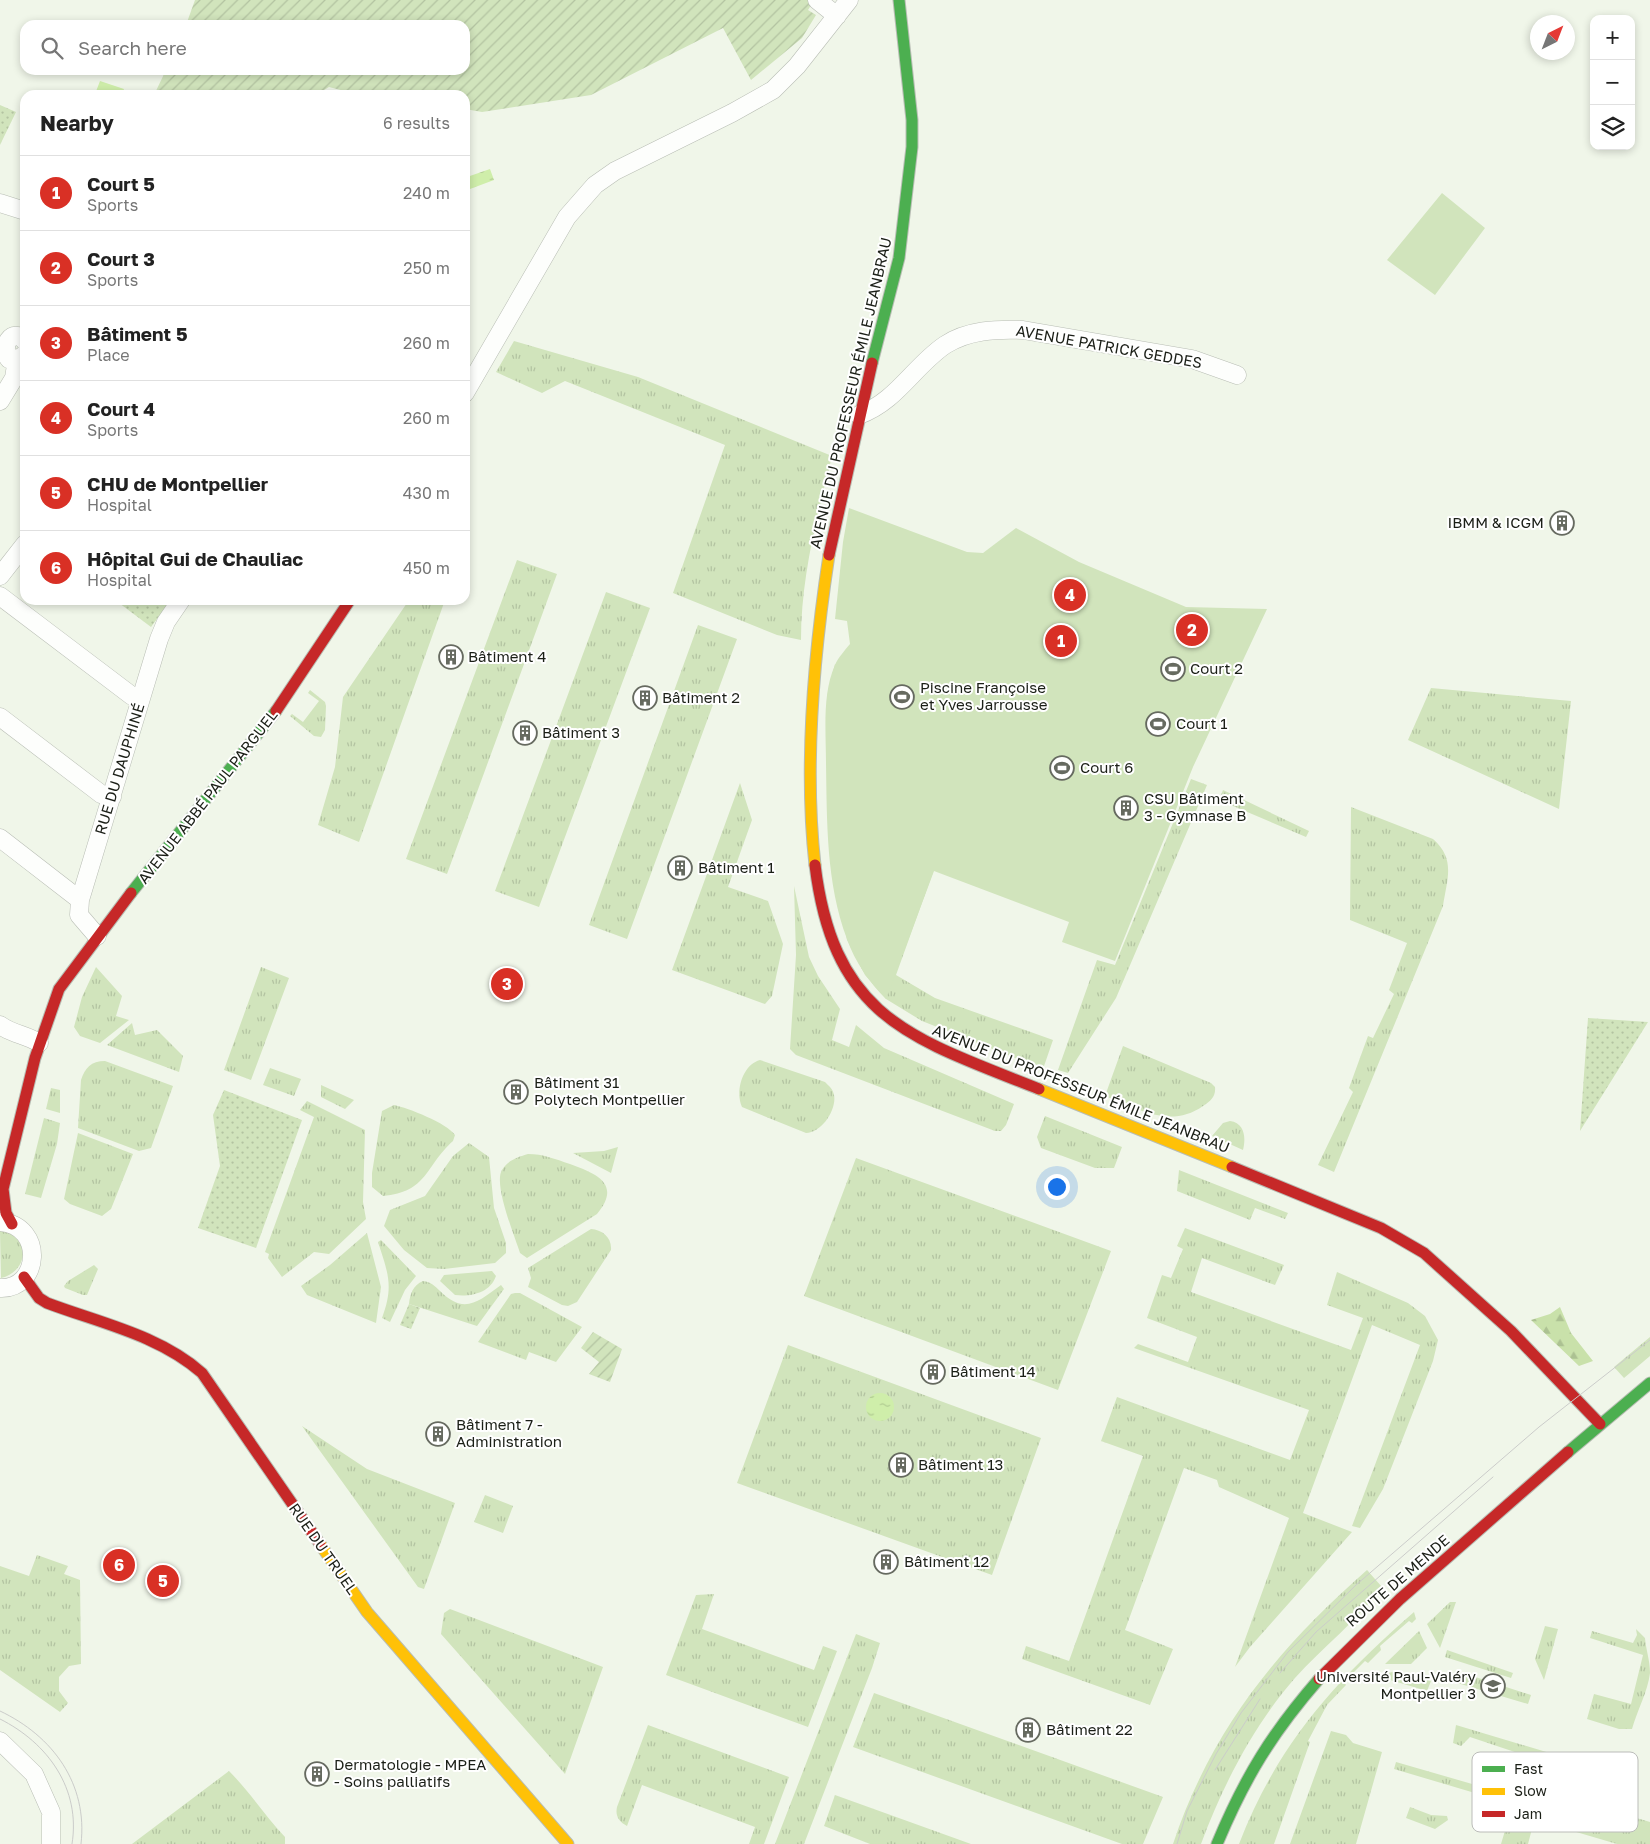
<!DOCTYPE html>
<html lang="en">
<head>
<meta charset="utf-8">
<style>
	:root { --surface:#fff; --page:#f2f2f2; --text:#222; --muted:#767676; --line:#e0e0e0; --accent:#d93025 }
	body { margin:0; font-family:"Golos Text",sans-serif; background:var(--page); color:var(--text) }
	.controls { position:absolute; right:15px; top:15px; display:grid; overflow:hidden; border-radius:10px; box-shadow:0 2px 8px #0003 }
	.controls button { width:45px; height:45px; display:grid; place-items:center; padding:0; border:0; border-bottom:1px solid var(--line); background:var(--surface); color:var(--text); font:25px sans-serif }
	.compass { position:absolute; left:1530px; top:15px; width:45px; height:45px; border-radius:50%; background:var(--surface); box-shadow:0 2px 8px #0003; rotate:42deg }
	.you { position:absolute; left:1056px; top:1186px; width:18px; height:18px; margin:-12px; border:4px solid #fff; border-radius:50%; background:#1a73e8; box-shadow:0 0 0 8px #1a73e833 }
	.badge { display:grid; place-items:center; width:32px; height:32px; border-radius:50%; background:var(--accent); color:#fff; font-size:16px; font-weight:700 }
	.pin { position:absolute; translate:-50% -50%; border:2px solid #fff; box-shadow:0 1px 5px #0006 }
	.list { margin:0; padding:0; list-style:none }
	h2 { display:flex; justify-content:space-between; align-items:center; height:65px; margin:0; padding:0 20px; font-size:21px }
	h2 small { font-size:16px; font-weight:400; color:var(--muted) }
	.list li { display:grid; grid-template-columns:32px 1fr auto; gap:15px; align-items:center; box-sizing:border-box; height:75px; padding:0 20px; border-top:1px solid var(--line) }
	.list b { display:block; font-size:19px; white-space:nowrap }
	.list p { margin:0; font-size:16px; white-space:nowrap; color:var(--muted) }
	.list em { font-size:16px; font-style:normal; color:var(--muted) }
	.icon { flex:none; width:28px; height:28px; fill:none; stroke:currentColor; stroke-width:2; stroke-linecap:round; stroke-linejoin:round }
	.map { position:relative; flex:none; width:1650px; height:1844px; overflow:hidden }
	.search { position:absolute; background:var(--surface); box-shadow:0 2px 8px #0003; left:20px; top:20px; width:450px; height:55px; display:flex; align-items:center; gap:12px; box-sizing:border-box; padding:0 18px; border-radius:15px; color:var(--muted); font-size:19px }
	.panel { position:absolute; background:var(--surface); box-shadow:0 2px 8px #0003; left:20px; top:90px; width:450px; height:515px; border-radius:15px }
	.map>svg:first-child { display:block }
</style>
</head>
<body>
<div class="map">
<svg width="1650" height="1844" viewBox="0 0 1650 1844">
	<defs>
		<pattern id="grass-tufts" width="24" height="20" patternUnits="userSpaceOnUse" patternTransform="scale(1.25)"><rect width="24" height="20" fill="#d1e4bc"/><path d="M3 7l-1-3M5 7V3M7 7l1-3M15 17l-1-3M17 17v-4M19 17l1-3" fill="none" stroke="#b3c3a1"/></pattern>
		<pattern id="forest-firs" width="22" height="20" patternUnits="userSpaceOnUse" patternTransform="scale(1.25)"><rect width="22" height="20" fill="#c9e1aa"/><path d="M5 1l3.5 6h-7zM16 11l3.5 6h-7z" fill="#acc192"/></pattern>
		<pattern id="park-dots" width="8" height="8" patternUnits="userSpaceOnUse" patternTransform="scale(1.25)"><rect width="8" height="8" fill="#d1e4bc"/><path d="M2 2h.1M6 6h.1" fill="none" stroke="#b3c3a1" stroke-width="1.8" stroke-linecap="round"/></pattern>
		<pattern id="garden-furrows" width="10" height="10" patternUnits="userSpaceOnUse" patternTransform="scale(1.25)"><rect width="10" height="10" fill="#d1e4bc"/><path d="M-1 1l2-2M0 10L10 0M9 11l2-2" fill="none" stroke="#b3c3a1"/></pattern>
		<pattern id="water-ripples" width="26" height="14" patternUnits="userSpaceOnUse" patternTransform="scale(1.25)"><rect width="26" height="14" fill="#cfeeaa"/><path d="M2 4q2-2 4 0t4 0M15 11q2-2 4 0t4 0" fill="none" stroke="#b1cc92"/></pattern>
	</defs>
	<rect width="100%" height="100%" fill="#f0f6e9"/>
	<path fill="url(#grass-tufts)" d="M514,341l124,36 194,79c-15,61 -31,121 -31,184l-24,-5 -104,-42 52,-148 -160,-64 -23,12 -46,-21z
		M517,560l40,14 -110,300 -41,-15z
		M606,592l44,16 -111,299 -44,-16z
		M409,600h36l-86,242 -41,-17 17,-58 8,-70z
		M698,625l39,14 -110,300 -38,-14z
		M835,664l132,114 -71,197 39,23 118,42 -10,29 -121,-48 -36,-22 -21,-24 -18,-35 -17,-83 -4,-120 2,-46z
		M1431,688l140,13 -12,108 -151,-69z
		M310,690l15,12 1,4 -1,24 -4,7 -7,-1 -24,-20 2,-2 11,8 16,-21 -11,-8z
		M1191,779l16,6 -91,213 -48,75 -10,-3 39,-110 18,5z
		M740,783l12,37 -24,67 40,14 15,43 -11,52 -7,8 -93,-34z
		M1223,790l86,41 -3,6 -87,-37z
		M1351,807l82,32c23,20 14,40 10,67l-109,266 -16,-7 35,-73 -4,-4 19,-52 5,2 21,-44 -5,-4 18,-47 -57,-23z
		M794,886l15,71 9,19 22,33 -8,31 17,7 7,-22 28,23 130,56 -8,21 -5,6h-6l-199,-76 -6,-6 6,-94z
		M96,967l26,29 -6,20 13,4 -29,23 -20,-7 -6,-9 8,-30z
		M261,967l28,11 -38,102 -27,-10z
		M132,1023l3,12 22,-5 26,26 -4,16 -72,-27z
		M1123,1046l88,37 4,4c1,9 -4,14 -12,19 -32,23 -66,3 -98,-10z
		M760,1060l65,22c4,4 8,7 9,13 3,14 -12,38 -28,38l-64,-26c-7,-15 0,-42 18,-47z
		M105,1061l68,25 -22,62 -12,3 -61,-23 3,-48c4,-12 10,-19 24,-19z
		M270,1068l31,11 -7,17 -31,-11z
		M321,1085l33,15 -9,9 -24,-12z
		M51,1088l9,2v23l-14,-4z
		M307,1101l58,29 -2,72 3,17 -37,35 -15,-2 -32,25 -14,-19 1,-4 -4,-2 49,-135 -14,-7z
		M394,1105c14,3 53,18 61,30l-2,6c-28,25 -25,51 -70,55l-11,-9v-14l10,-62z
		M1045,1116l77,31 -8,21h-19l-54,-20 -4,-11z
		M44,1118l16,5 -3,21 -16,54 -16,-4z
		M1230,1121c15,2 16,17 13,29l-31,-14 11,-13z
		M78,1133l55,21 -22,55 -9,7 -32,-12 -6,-5z
		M469,1143l20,14 5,51 12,35v10l-11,10 -51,6 -17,-1 -23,-18 -20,-24 6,-16 35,-14 28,-40z
		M618,1147l-7,26 -38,-20 31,-2z
		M528,1154c15,0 27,5 42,10 24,9 53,19 27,50l-70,44 -7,-5c-5,-16 -27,-69 -18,-83 6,-10 16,-13 26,-16z
		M856,1158l255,93 -53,139 -254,-94z
		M1179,1170l109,43 -3,6 -30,-11 -5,12 -73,-29z
		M1185,1228l99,37 -9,20 -73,-27 -11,34 160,58 12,-32 -36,-13 10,-33 71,31 17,13 13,24 -5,21 -50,128 -23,39 -8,-2 68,-181 -48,-20 -69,188 49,19 -102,115 -15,20 54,-149 -70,-31 -2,-7 -33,-12 -59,162 48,19 -23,56 -128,-46 4,-13 43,15 74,-205 -42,-15 16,-44 173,63 19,-50 -175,-62 4,-4 50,18 9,-25 -50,-19 15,-43 9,3 12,-29 -6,-3z
		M591,1229c11,1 21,8 20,21l-34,52 -9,4 -6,-1 -34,-18 3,-9 -3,-10z
		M0,1231c30,1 31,40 1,47z
		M367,1233l14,54 -5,36 -69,-28 -6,-9 29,-21z
		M381,1240l35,36 -11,14 -15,32 -8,-4c12,-32 6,-45 -4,-76z
		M94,1265l4,4 -11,26h-4l-18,-7 -1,-2 4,-5z
		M492,1271l4,5c-6,17 -25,21 -41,19l-15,-14 4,-6z
		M423,1281c8,1 12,5 17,10 24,24 38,11 61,-6l3,4 -27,37 -68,-22c1,-10 4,-19 14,-23z
		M515,1293h5l62,34 -26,35 -27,-10 -3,8 -48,-18 33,-48z
		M1650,1337v19l-26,22 -10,-11z
		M788,1345l253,93 -49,137 -255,-92z
		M302,1426l65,43 88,34 -31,86 -6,-2z
		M485,1495l28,11 -10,27 -29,-11z
		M37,1555l31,11 -4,8 16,6 1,84 -12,2 -10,11v14l9,12 -8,9 -60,-42v-104l29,10z
		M1367,1570l15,17c-25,34 -59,60 -87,91 -42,48 -72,107 -94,166h-28c38,-114 105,-196 194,-274z
		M714,1594l-12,35 112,41 9,-24 14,5 -29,76 -142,-52 30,-80z
		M1450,1602h6l-16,46 -13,-24z
		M450,1609l153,58 -38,107 -124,-140 3,-21z
		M1414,1612l2,7 -4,4 -3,-2 -29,25 1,4 -13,13 -3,-2 -21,21 2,3 -19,20 -19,36 2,1 -36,102h-35c38,-99 96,-163 175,-232z
		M1545,1626l13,3 -14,51 -9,-21z
		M1636,1629l9,9c1,12 5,22 5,35 -2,18 -13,38 -18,56h-13l-32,-10 7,-25 37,10 12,-49 -53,-17 2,-7 41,12 4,-8z
		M1419,1631l8,17 -16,16h-26z
		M856,1634l24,9 -8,25 -68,176h-29z
		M1447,1650l66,23 -2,5 -66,-21z
		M1396,1671l35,10 -4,10 -50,-15z
		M1457,1671l74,24 -3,9 -74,-22z
		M874,1693l289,104 -20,47h-21l-269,-97z
		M648,1725l141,52 -25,67h-15l6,-17 -113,-42 -15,41c-8,-4 -12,-10 -10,-19z
		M1456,1725l97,29 -11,42 -24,-7 9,-33 -57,-19 -9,9 -8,-3z
		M1331,1731l15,4 7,8 29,9 -26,92h-66z
		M1396,1762l90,26 -1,8 -91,-27z
		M229,1771c21,21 36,45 56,66v7h-153z
		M1497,1791l42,11 -11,42h-27l12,-40 -18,-5z
		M835,1795l136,49h-101l-46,-18z
		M1410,1807l21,8 16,1 1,4 -13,9 -29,-11z
		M1610,1810l40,12v22h-33l-51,-15 2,-6 -5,-2z"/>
	<path fill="url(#forest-firs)" d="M1560,1307l11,26 22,28 -14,5 -48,-46 19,-6z"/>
	<path fill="url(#park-dots)" d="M0,105l16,7 -16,33z
		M115,600h56l-20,27z
		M1588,1018l60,4 -68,109z
		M224,1090l78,30 -46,128 -58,-20 22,-62 -7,-51z
		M409,1304l11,4 -9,21 -11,-4z"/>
	<path fill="url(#garden-furrows)" d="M195,0h616l2,2 -5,8 8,5 -14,23 -51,42 -28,-52 -132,67 -109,17 -17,-3v-14h-105l-31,-8 -13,8h-162l12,-25h299v-45h-279z
		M593,1332l29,17 -12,33 -21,-8 10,-12 -18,-14z"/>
	<path fill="#d1e4bc" d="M1442,193l43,35 -50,67 -48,-35z
		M849,508l118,44 16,1 33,-25 63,34 107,45 81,2 -74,158 -78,194 -53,-19 7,-20 -135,-51 -48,128c-17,-17 -31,-37 -39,-60 -21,-56 -20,-117 -21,-176 0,-31 -4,-69 9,-98 3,-7 10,-15 15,-21l-3,-23 -12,-2 8,-77z"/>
	<path fill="url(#water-ripples)" d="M100,81l24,8 -2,6 -27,-1z
		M490,169l4,11 -24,9 -3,-12z
		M866 1407a14 14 0 1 1 28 0a14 14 0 1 1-28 0Z"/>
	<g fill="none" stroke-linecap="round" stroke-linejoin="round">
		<g stroke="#b8bdb4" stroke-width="19">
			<path id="street" d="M817,0l20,16
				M0,203l25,8
				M25,341c-13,-15 -25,6 -16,18l11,-1 5,-4
				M465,393l102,-176 28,-32 20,-14 117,-58 41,-23 24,-24 52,-66
				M0,401l14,-23 3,-19
				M859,415c37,-13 55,-49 86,-70 23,-15 51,-16 78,-15l169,29 45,16
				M0,576l25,-32
				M0,596l132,100 9,2
				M0,717l101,77 11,3
				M0,838l80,62
				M97,936l-18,-21 1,-15 79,-261 7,-17 15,-22
				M0,1025c12,9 27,10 39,18
				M0,1288c40,2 45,-62 1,-66
				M0,1741l34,33 17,38v32"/>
		</g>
		<g stroke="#b8bdb4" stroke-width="13">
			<path id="fast" d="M872,363l27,-105 13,-111v-27l-13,-120
				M131,893l145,-182
				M1568,1452l82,-69
				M1217,1844c28,-67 55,-111 102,-165"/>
		</g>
		<g stroke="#b8bdb4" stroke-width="13">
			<path id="slow" d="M815,865c-11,-98 -1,-212 14,-310
				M1039,1089l193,78
				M320,1544l47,68 201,232"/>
		</g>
		<g stroke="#b8bdb4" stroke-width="13">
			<path id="jam" d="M829,555l43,-192
				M276,711l74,-111
				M815,865c19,154 96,173 224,224
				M1232,1167l149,61 43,25 87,78 89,93
				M12,1224l-6,-11 -3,-24 32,-131 24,-69 72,-96
				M24,1277l15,21 8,5c53,20 112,32 155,70l118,171
				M1319,1679l81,-80 168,-147"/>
		</g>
		<use href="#street" stroke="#fdfefc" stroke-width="18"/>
		<use href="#fast" stroke="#4caf50" stroke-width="11"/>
		<use href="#slow" stroke="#ffc107" stroke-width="11"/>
		<use href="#jam" stroke="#c62828" stroke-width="11"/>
		<path stroke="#cbccca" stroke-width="1" d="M1280,1673l36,-41 177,-155
			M0,1711c53,25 88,73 81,133
			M0,1719c48,24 81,70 72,125
			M1215,1770l45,-71
			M1177,1844l10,-33 29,-57 25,-41 47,-61 68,-67 183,-158 111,-87"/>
	</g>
	<defs>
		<g id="building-ring" transform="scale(1.25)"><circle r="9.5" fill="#fff" stroke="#666a60" stroke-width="1.5"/><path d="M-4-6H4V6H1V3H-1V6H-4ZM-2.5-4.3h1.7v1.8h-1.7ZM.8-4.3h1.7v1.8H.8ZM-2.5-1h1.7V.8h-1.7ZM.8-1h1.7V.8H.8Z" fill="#666a60"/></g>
		<g id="stadium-ring" transform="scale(1.25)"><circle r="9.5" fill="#fff" stroke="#666a60" stroke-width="1.5"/><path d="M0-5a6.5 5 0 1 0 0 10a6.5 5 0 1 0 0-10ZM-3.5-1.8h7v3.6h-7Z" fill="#666a60"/></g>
		<g id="university-ring" transform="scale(1.25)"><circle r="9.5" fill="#fff" stroke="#666a60" stroke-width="1.5"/><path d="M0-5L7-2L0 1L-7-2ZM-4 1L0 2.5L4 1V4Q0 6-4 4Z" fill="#666a60"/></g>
	</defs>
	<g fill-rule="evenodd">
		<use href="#building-ring" x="1562" y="523"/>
		<use href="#building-ring" x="451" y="657"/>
		<use href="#stadium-ring" x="1173" y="669"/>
		<use href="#stadium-ring" x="902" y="697"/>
		<use href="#building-ring" x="645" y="698"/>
		<use href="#stadium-ring" x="1158" y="724"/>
		<use href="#building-ring" x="525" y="733"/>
		<use href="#stadium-ring" x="1062" y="768"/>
		<use href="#building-ring" x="1126" y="808"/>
		<use href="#building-ring" x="680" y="868"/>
		<use href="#building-ring" x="516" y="1092"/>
		<use href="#building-ring" x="933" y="1372"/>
		<use href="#building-ring" x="438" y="1434"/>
		<use href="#building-ring" x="901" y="1465"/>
		<use href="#building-ring" x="886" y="1562"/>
		<use href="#university-ring" x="1493" y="1686"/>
		<use href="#building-ring" x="1028" y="1730"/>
		<use href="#building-ring" x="317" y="1774"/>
	</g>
	<g text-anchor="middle" stroke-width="4" stroke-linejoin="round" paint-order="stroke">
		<g font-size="15" fill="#1b1f17" stroke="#fff">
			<text transform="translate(1109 347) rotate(10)" y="5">AVENUE PATRICK GEDDES</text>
			<text transform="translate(851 393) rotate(-77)" y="5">AVENUE DU PROFESSEUR ÉMILE JEANBRAU</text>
			<text transform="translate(120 769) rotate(-73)" y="5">RUE DU DAUPHINÉ</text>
			<text transform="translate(208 797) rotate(-52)" y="5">AVENUE ABBÉ PAUL PARGUEL</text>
			<text transform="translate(1081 1089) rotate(22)" y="5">AVENUE DU PROFESSEUR ÉMILE JEANBRAU</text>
			<text transform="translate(323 1549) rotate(55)" y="5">RUE DU TRUEL</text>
			<text transform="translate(1398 1581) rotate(-41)" y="5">ROUTE DE MENDE</text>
		</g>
		<g font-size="15" fill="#1b1f17" stroke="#fff" text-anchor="start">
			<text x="1544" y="528" text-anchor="end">IBMM &amp; ICGM</text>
			<text x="468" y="662">Bâtiment 4</text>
			<text x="1190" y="674">Court 2</text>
			<text x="920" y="693">Piscine Françoise<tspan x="920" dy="17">et Yves Jarrousse</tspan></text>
			<text x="662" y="703">Bâtiment 2</text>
			<text x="1176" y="729">Court 1</text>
			<text x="542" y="738">Bâtiment 3</text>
			<text x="1080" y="773">Court 6</text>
			<text x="1144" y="804">CSU Bâtiment<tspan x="1144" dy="17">3 - Gymnase B</tspan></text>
			<text x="698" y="873">Bâtiment 1</text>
			<text x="534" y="1088">Bâtiment 31<tspan x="534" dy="17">Polytech Montpellier</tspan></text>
			<text x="950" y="1377">Bâtiment 14</text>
			<text x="456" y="1430">Bâtiment 7 -<tspan x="456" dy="17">Administration</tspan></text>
			<text x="918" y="1470">Bâtiment 13</text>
			<text x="904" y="1567">Bâtiment 12</text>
			<text x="1476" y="1682" text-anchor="end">Université Paul-Valéry<tspan x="1476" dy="17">Montpellier 3</tspan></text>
			<text x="1046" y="1735">Bâtiment 22</text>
			<text x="334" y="1770">Dermatologie - MPEA<tspan x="334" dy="17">- Soins palliatifs</tspan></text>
		</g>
	</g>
	<rect x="1472" y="1752" width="166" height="80" rx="8" fill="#fff" stroke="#bbbcb9" stroke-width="1"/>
	<rect x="1482" y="1766" width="23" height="6" fill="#4caf50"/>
	<rect x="1482" y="1788" width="23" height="7" fill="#ffc107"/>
	<rect x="1482" y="1811" width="23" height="6" fill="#c62828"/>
	<g font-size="14" fill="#1b1f17">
		<text x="1514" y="1774">Fast</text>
		<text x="1514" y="1796">Slow</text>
		<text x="1514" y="1819">Jam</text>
	</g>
</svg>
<div class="controls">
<button>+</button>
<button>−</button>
<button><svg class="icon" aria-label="layers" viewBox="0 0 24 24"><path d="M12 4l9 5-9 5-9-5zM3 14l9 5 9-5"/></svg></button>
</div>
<svg class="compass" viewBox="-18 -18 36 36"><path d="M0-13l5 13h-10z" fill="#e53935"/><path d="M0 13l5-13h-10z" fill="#767676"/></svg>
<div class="you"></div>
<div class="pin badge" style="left:1061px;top:641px">1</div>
<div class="pin badge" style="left:1192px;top:630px">2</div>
<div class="pin badge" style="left:507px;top:984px">3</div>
<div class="pin badge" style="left:1070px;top:595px">4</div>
<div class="pin badge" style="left:163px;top:1581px">5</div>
<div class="pin badge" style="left:119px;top:1565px">6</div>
<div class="search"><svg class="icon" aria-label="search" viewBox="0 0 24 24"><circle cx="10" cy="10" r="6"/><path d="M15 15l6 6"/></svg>Search here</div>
<section class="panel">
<h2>Nearby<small>6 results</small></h2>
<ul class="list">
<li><span class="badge">1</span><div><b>Court 5</b><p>Sports</p></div><em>240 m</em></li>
<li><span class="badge">2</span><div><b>Court 3</b><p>Sports</p></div><em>250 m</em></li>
<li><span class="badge">3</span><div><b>Bâtiment 5</b><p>Place</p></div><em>260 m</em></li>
<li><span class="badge">4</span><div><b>Court 4</b><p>Sports</p></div><em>260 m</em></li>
<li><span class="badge">5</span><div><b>CHU de Montpellier</b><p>Hospital</p></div><em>430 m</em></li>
<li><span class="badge">6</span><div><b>Hôpital Gui de Chauliac</b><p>Hospital</p></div><em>450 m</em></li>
</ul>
</section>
</div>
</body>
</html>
